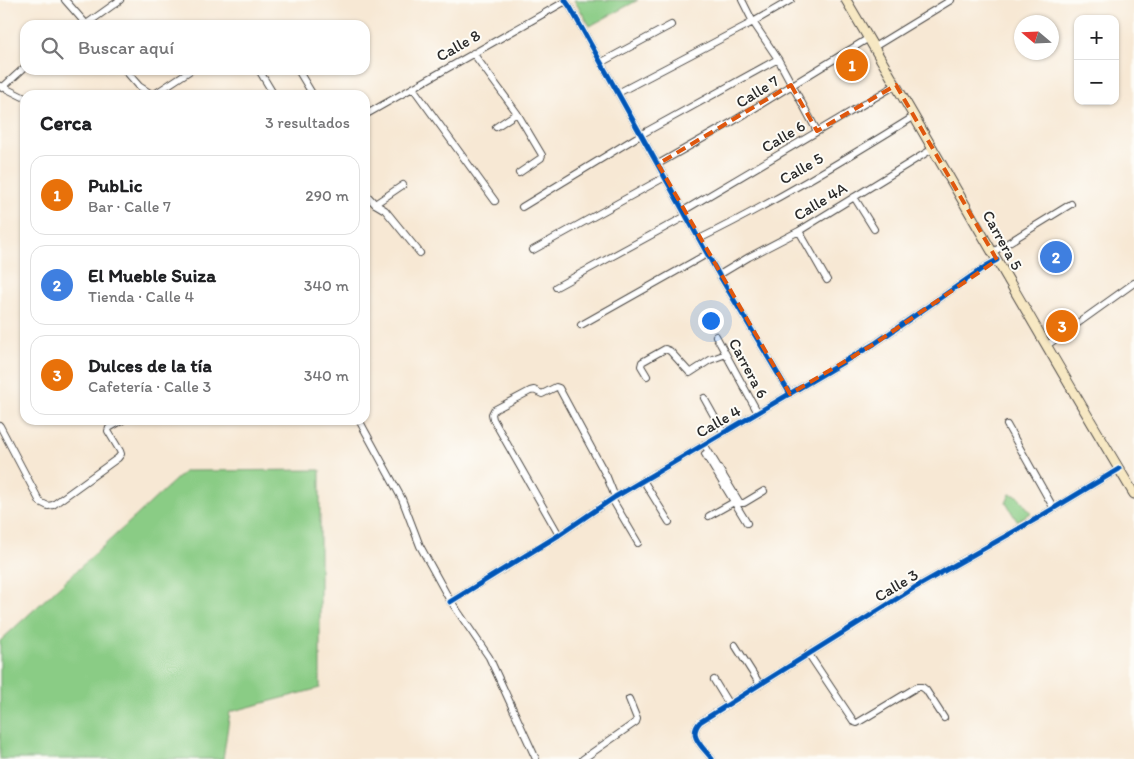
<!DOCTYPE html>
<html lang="es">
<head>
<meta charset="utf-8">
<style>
	:root { --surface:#fff; --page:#f2f2f2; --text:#202124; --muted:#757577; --line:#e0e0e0; --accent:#1f6fb2 }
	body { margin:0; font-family:Itim,sans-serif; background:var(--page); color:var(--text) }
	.controls { position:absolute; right:15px; top:15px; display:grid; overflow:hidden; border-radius:10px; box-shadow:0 1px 4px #0004 }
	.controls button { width:45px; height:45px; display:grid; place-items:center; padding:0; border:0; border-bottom:1px solid var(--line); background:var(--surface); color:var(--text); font:25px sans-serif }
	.compass { position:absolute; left:1014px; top:15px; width:45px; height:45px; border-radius:50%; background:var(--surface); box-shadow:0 1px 4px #0004; rotate:289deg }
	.you { position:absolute; left:710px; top:320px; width:18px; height:18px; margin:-12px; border:4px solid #fff; border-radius:50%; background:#1a73e8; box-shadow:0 0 0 8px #1a73e833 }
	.badge { display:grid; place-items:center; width:32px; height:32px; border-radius:50%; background:var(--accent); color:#fff; font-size:16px; font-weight:700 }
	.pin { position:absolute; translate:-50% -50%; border:2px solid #fff; box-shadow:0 1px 5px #0006 }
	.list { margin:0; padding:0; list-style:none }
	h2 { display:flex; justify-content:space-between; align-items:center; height:65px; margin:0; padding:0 20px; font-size:21px }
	h2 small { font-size:16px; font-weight:400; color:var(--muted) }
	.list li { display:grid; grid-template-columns:32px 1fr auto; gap:15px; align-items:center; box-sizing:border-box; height:80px; margin:0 10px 10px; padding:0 10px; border:1px solid var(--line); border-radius:15px }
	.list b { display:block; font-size:19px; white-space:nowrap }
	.list p { margin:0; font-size:16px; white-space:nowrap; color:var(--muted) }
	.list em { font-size:16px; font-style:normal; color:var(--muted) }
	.icon { flex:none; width:28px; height:28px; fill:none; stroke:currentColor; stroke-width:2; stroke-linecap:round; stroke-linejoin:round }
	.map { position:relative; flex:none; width:1134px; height:759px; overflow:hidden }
	.search { position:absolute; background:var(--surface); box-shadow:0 1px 4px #0004; left:20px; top:20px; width:350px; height:55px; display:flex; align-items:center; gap:12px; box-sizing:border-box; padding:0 18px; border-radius:15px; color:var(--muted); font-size:19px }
	.panel { position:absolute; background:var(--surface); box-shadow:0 1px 4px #0004; left:20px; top:90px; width:350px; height:335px; border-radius:15px }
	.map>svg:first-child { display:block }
</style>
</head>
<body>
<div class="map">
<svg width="1134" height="759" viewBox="0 0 1134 759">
	<rect width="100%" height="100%" fill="#fdfcf7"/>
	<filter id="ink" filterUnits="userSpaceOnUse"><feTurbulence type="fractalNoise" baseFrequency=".02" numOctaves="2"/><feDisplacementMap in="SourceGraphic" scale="10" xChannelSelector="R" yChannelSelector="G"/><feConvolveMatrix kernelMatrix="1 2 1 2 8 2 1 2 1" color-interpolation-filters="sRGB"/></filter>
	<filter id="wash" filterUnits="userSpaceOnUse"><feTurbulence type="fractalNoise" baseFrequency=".0096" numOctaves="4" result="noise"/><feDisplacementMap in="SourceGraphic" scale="20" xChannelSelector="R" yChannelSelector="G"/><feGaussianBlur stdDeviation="1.12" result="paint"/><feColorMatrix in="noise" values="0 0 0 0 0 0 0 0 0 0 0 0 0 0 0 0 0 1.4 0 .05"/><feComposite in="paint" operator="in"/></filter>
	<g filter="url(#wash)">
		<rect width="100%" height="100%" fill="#f7e8d4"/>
		<path fill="#8acc85" stroke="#5a7c58" d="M574,0h64l-48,26z
			M320,470v218l-90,24 -7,47h-223v-118l185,-170z
			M1010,494l8,2 13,17 -14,8 -11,-18z"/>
	</g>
	<g filter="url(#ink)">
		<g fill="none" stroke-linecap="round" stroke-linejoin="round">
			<g stroke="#4a4744" stroke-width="8">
				<path id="street" d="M65,0l22,25
					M565,0l5,7 149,268 71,119
					M742,0l11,22 25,37 39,72
					M85,25l35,-25
					M874,47l77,-47
					M473,53l44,60 25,42 -1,3 -22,15
					M602,62l69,-37
					M125,70l14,16 14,9 38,-25
					M259,70l15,25
					M298,70l15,25
					M1,86l24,12
					M2,88l23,-21
					M413,88l82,113
					M618,93l135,-71 38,-22
					M365,115l201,-114
					M496,127l21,-14
					M658,164l74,-42 137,-84
					M365,193l10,11 10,6 35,43
					M854,197l20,32
					M375,204l28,-19
					M522,207l120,-73 136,-75
					M683,211l213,-126
					M799,231l28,49
					M699,239c74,-36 145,-79 216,-123
					M533,250l132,-73
					M993,252l78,-48
					M719,275l30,-18 50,-26 135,-83
					M556,287l130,-71
					M581,325l126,-71
					M716,336l42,77
					M1046,346l88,-63
					M647,376l-6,-10 1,-4 23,-13 5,2 20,22 20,-13 16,-6
					M704,398l19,34
					M359,420l43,79 18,47 28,51 41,60 47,102
					M1007,425l46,82
					M0,426l40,76 8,4 5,-1 65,-47 3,-4 -1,-3 -12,-20 1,-3 14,-8
					M704,444l36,59h4l20,-12
					M705,454l42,69
					M643,480l26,42
					M612,499l26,44
					M709,516l25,-14
					M559,535l-66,-116 -1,-5 2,-4 36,-19 4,-1 8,4 14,-7 3,1 48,89 8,20
					M450,602l109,-67 56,-38 259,-153 112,-78 11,-6
					M735,645l24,38
					M808,653l46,69 3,1 60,-36h5l4,3 18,28
					M714,680l14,23
					M583,759l53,-37 1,-3 -8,-20
					M712,759c-9,-12 -25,-23 -12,-37l214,-134 122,-69 83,-50"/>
			</g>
			<g stroke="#4a4744" stroke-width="11">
				<path id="secondary" d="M846,0c97,164 190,331 288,494"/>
			</g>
			<use href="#street" stroke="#fff" stroke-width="6"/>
			<use href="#secondary" stroke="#f7e8c3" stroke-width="9"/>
			<g stroke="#fdfcf7" stroke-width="8">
				<path id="cycleway" d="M565,0l5,7 149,268 71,119
					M450,602l109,-67 56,-38 259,-153 112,-78 11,-6
					M712,759c-9,-12 -25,-23 -12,-37l214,-134 122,-69 83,-50"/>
			</g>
			<use href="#cycleway" stroke="#0057b8" stroke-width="5"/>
		</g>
	</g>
	<path fill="none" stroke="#df570e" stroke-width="4" stroke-dasharray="10 6" stroke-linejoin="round" d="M791,85l26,46 79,-46 101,175 -123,84 -84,50 -132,-230z"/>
	<g text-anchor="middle" stroke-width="4" stroke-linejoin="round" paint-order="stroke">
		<g font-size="16" fill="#2b2b2b" stroke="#fdfcf7">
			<text transform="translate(458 45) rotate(-30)" y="6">Calle 8</text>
			<text transform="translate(757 91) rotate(-32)" y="6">Calle 7</text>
			<text transform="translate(783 136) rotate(-31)" y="6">Calle 6</text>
			<text transform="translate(801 168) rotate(-30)" y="6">Calle 5</text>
			<text transform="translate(820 201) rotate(-31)" y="6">Calle 4A</text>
			<text transform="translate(1003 240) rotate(61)" y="6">Carrera 5</text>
			<text transform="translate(749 368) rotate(62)" y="6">Carrera 6</text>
			<text transform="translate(718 421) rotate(-30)" y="6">Calle 4</text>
			<text transform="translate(896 585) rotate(-31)" y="6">Calle 3</text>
		</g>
	</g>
</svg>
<div class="controls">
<button>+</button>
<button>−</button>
</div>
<svg class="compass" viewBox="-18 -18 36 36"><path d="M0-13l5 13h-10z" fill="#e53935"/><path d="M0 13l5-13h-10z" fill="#757577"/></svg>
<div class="you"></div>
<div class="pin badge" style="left:852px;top:65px;background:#e8710a">1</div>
<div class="pin badge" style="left:1056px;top:257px;background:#3f7fe0">2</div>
<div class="pin badge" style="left:1062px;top:326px;background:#e8710a">3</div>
<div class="search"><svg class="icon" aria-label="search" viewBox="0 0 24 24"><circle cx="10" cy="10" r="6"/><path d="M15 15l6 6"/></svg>Buscar aquí</div>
<section class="panel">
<h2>Cerca<small>3 resultados</small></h2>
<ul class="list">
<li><span class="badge" style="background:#e8710a">1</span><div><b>PubLic</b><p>Bar · Calle 7</p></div><em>290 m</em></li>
<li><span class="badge" style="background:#3f7fe0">2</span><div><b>El Mueble Suiza</b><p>Tienda · Calle 4</p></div><em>340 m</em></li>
<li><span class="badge" style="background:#e8710a">3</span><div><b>Dulces de la tía</b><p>Cafetería · Calle 3</p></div><em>340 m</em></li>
</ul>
</section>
</div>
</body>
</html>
